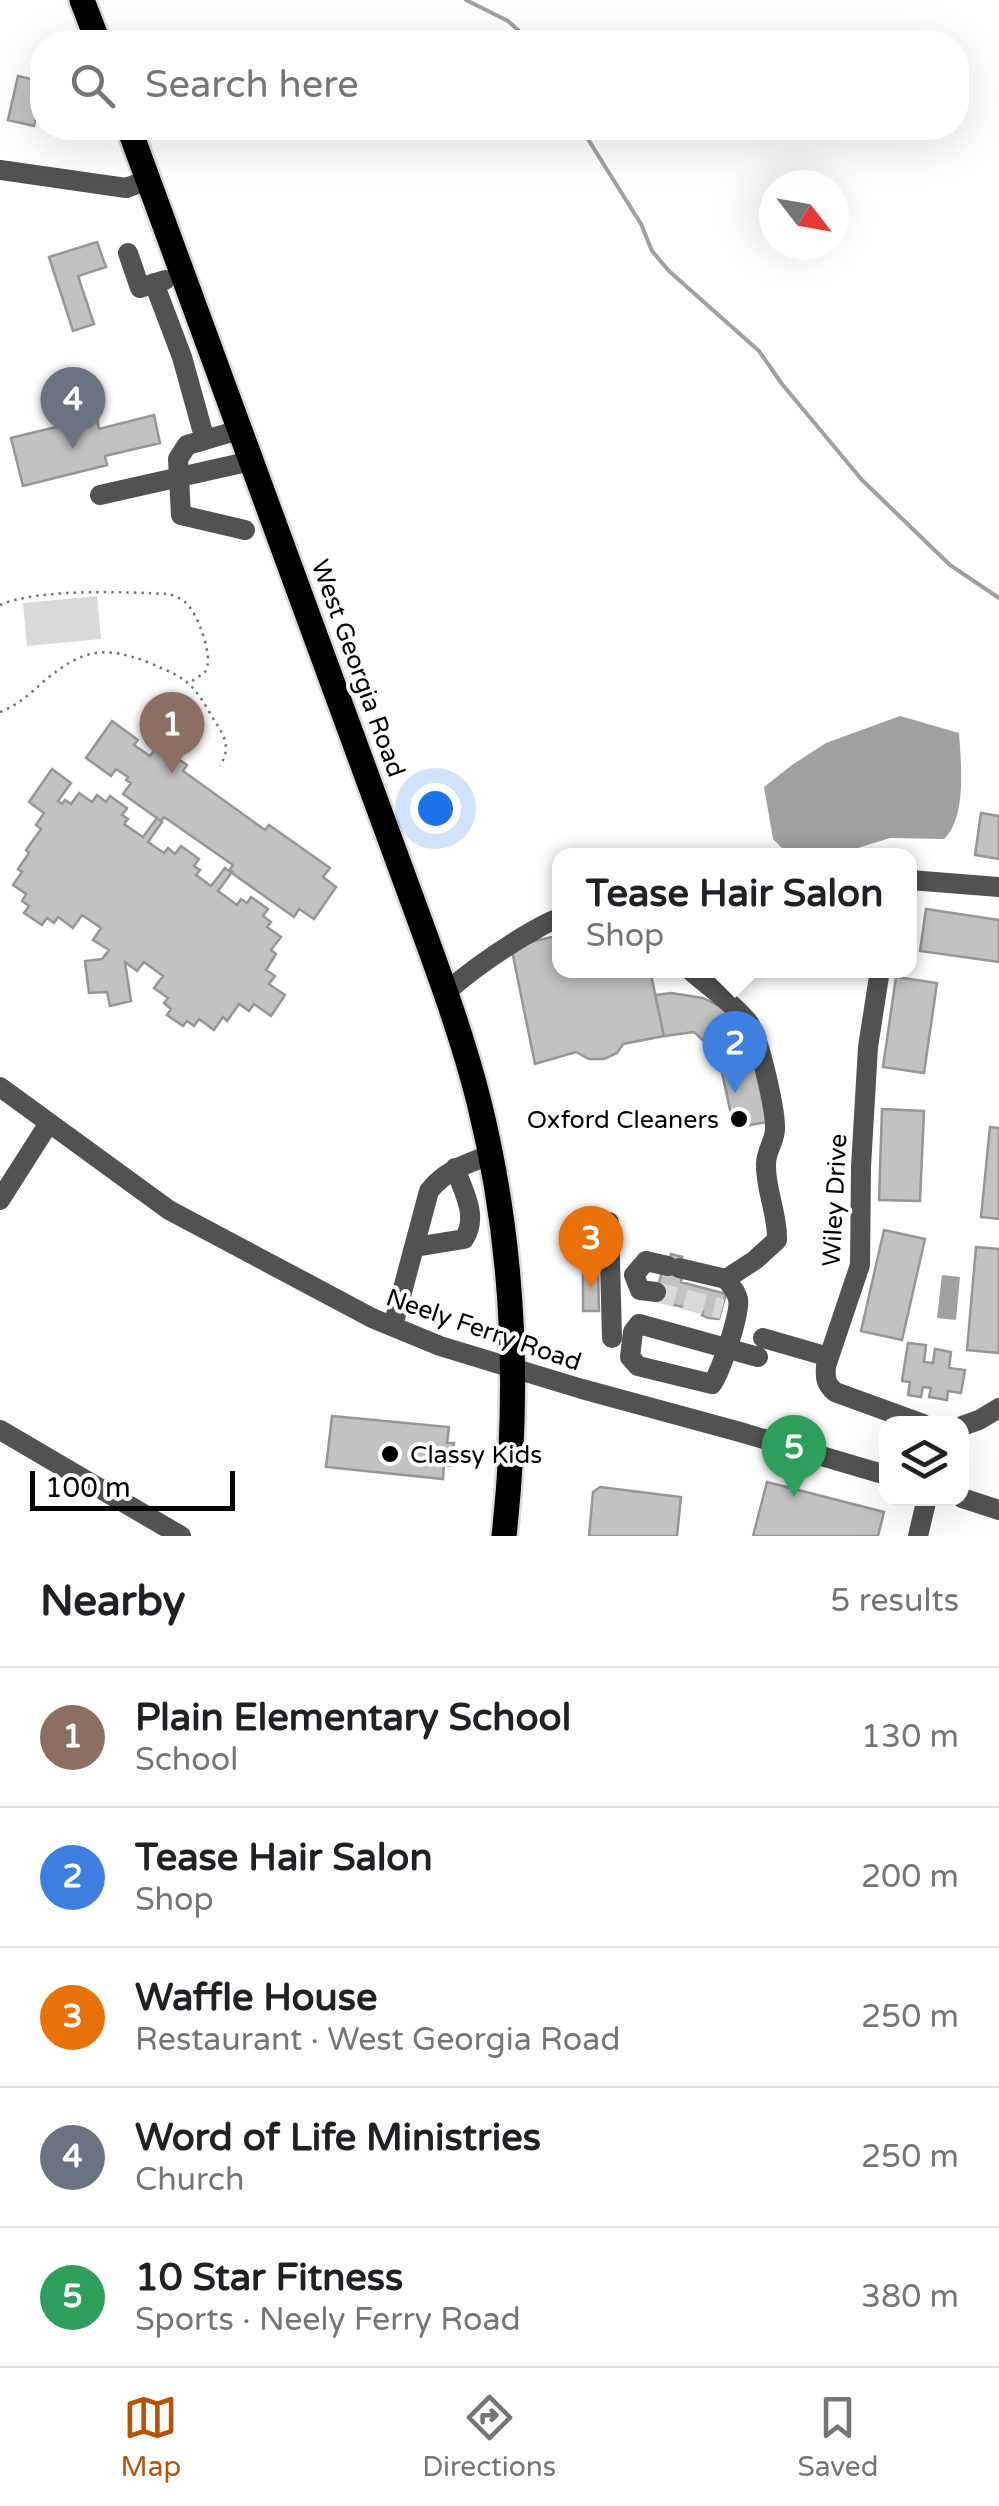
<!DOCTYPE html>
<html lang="en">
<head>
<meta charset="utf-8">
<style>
	:root { --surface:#fff; --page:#f2f2f2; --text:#202124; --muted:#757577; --line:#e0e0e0; --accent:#b45309 }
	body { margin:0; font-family:"Varela Round",sans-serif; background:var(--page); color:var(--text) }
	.controls { position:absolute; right:30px; bottom:30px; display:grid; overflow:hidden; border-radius:20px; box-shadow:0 10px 40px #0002 }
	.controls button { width:90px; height:90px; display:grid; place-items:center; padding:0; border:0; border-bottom:2px solid var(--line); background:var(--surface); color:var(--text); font:50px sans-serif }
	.compass { position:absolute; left:759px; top:170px; width:90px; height:90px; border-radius:50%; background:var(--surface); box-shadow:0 10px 40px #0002; rotate:121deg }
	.scale { position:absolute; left:30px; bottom:25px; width:205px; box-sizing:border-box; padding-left:10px; border:5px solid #000; border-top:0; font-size:28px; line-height:35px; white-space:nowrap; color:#000; -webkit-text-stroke:8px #fff; paint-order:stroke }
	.you { position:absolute; left:435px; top:808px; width:35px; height:35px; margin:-25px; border:8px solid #fff; border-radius:50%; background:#1a73e8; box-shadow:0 0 0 15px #1a73e833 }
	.badge { display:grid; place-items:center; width:65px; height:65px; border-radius:50%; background:var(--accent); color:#fff; font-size:32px; font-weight:700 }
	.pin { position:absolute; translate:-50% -82px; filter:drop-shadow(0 2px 5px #0008) }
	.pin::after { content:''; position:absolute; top:52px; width:35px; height:30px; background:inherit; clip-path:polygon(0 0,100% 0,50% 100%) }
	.popup { position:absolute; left:552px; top:848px; width:365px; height:130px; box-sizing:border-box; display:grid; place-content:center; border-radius:20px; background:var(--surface); filter:drop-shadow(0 2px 8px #0005); font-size:32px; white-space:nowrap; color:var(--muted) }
	.popup b { font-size:38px; color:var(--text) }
	.popup::after { content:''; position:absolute; left:50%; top:100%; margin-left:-20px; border:20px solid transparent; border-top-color:var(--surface) }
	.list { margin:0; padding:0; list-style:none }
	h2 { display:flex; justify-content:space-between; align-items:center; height:130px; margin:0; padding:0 40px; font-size:42px }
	h2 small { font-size:32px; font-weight:400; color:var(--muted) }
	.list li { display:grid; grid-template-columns:65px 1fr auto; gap:30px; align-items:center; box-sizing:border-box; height:140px; padding:0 40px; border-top:2px solid var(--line) }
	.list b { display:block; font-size:38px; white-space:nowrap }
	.list p { margin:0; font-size:32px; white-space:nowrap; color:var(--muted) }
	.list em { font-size:32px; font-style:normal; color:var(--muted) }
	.icon { flex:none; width:55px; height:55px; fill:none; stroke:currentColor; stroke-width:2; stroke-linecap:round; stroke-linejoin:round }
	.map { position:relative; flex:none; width:999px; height:1536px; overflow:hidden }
	.search { position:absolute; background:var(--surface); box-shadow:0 10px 40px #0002; left:30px; right:30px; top:30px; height:110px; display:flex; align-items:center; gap:25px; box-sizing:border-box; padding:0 35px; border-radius:40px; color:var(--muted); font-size:38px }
	.sheet { height:830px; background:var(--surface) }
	nav { display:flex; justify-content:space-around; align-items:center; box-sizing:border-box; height:140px; border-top:2px solid var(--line); background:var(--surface); font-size:28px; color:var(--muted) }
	nav a { display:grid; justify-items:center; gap:5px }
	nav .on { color:var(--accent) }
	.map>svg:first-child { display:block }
</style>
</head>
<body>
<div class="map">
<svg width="999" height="1536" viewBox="0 0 999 1536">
	<rect width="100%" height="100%" fill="#fff"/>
	<path fill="#d9d9d9" d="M97,596l4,43 -74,7 -4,-43z"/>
	<path fill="#a0a0a0" d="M900,716l59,17c2,30 8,84 -15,106l-54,-1 -45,14 -21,3 -41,-6 -10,-10 -9,-52 28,-22 34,-22z
		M942,1275l18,2 -4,43 -19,-2z"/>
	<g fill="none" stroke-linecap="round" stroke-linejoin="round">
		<path stroke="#a0a0a0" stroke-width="4" d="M466,0l42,21 23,21
			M581,128l60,96 11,27 17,20 90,80 23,33 80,96 88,85 49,33"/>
	</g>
	<path fill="#c2c2c2" stroke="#969696" stroke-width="2.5" d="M18,76l21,5 -2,9 5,1 -8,35 -26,-6z
		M97,242l9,25 -28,9 16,48 -21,7 -24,-74z
		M154,415l6,28 -55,13 2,9 -84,21 -12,-48 86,-21 2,12z
		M112,721l26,19 -4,5 16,11 8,-11 29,20 -4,6 82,59 4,-5 61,43 -7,9 13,10 -22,32 -15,-10 -5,8 -65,-46 4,-6 -69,-48 -3,4 -38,-27 8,-11 -5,-3 2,-3 -12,-8 -5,7 -25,-18z
		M52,769l19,14 -13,18 4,3 3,-4 6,4 8,-11 13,9 5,-7 9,7 4,-6 17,12 -5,7 6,4 -4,5 19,13 14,-19 5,4 -14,20 16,11 4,-5 7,6 6,-8 18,13 -5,7 6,4 -4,5 15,11 14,-18 4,3 3,1 -14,19 19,14 4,-6 6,4 4,-6 17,12 -5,7 8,6 -4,5 14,10 -10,13 5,4 -10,16 9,6 -6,8 16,11 -14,21 -17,-12 -5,7 -10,-7 -12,17 -4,-4 -9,13 -15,-11 -5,7 -7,-5 -4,5 -16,-11 4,-6 -7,-6 4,-5 -14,-10 9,-12 -19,-14 -7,9 -12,-9 6,39 -21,5 -3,-14 -18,1 -4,-32 17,-2 7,-9 -16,-10 8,-12 -19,-13 -9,13 -15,-11 -4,6 -7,-5 -5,7 -18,-12 5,-7 -7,-5 4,-7 -13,-9 9,-13 -4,-3 11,-16 -3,-3 15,-21 -5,-4 8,-12 -15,-11z
		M981,813l18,3v43l-24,-4z
		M926,909l73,11v42l-79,-11z
		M560,922v48h90l14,66 -41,8 -6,9 -13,6h-15l-13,-7 -41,12 -24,-118 46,-10 -2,-13z
		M896,977l41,6 -13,90 -41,-6z
		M671,993l32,5 26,13 14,18 10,28 14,65 -33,6 -16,-74 -24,-22 -30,4 -9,-41z
		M882,1109l42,2 -4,90 -41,-1z
		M990,1127l9,1v91l-18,-2z
		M884,1230l41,9 -23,101 -41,-9z
		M976,1247l23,2v104l-32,-3z
		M671,1254l11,3 -5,19 5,1 -1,5 45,12 -7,25 -11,-1 -6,-3 1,-3 -49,-12 8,-28 4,1z
		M583,1265h15l1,46h-16z
		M908,1343l18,2 -2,17 9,1 2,-14 16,3 -2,16 16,2 -4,23 -13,-2 -1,9 -18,-3 2,-9 -8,-1 -2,10 -13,-2 2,-13 -8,-1z
		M332,1416l117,11 -2,16h7l-3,23 -7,-1 -1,14 -117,-12z
		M767,1482l117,30 -6,24h-125z
		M600,1487l81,10 -4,39h-88l4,-44z"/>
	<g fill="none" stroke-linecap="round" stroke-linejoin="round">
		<path stroke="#d9d9d9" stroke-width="20" stroke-dasharray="20 10" stroke-linecap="butt" d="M656,1292l66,17"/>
		<g stroke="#dbdbdb" stroke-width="30">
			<path id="major" d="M82,0l16,42
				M129,128l280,763c25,69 52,139 70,211 35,141 41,290 25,434"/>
		</g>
		<path stroke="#747474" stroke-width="2.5" stroke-dasharray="2.5 5" stroke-linecap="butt" d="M0,605c38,-17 127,-13 169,-11 5,2 11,4 16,8 12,9 30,57 20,70 -4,4 -10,6 -14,10
			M0,712c18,-7 30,-18 44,-31 39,-32 60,-36 106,-18 32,14 41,17 58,47 12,21 26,33 12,56"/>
		<path stroke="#525252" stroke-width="20" d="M0,170l126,18 22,-8
			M128,253l12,35 25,-8
			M154,283l28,74 23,83 34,-10
			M205,440l-18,5 -9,14 3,56 64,15
			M100,495l151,-34
			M910,880l89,7
			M880,970l-12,77 -7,120 -1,98 -34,101c-1,13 0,18 9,26l88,32
			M445,993c25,-22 51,-40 79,-57 13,-7 22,-14 36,-18
			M0,1087l169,123 203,108 68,28 142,43 158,43 146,43
			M0,1200l49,-77
			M609,1222l3,116
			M415,1247l49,-8c15,-23 -1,-48 -9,-71
			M679,1268l47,11 29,-19 22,-20c1,-26 -12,-51 -11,-76 0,-14 10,-24 9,-37 0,-19 -16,-92 -27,-105 -15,-19 -39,-35 -58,-52
			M726,1279c4,5 11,14 12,20 3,14 -18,74 -26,85l-74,-18 -8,-9 3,-25 6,-8 119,33
			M656,1292l-16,-2 -6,-15 12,-14 22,5
			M393,1326l36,-135c16,-21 38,-27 61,-36
			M763,1338l66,19
			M962,1426l17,-6 20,-12
			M0,1430l181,106
			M962,1498l37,12
			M918,1536l9,-38"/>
		<use href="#major" stroke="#000" stroke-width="25"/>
	</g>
	<g fill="#000" stroke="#fff" stroke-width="4">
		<circle cx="739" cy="1119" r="10"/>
		<circle cx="390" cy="1454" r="10"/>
	</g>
	<g text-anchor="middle" stroke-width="8" stroke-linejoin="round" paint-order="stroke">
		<g font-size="25" fill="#000" stroke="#fff">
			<text transform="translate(359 668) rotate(70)" y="9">West Georgia Road</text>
			<text transform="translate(834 1200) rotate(-87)" y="9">Wiley Drive</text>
			<text transform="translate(484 1329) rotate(19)" y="9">Neely Ferry Road</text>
		</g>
		<g font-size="25" fill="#000" stroke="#fff" text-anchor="end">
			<text x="719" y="1128">Oxford Cleaners</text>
			<text x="410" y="1463" text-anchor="start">Classy Kids</text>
		</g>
	</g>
</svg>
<div class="controls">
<button><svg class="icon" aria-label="layers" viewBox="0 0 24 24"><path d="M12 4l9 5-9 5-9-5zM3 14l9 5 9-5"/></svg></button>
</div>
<svg class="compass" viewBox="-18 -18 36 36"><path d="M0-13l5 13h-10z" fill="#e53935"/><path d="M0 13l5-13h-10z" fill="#757577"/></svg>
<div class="scale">100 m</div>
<div class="you"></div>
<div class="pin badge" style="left:172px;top:774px;background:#8d6e63">1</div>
<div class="pin badge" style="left:735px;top:1093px;background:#3f7fe0">2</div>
<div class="popup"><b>Tease Hair Salon</b>Shop</div>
<div class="pin badge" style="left:591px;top:1288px;background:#e8710a">3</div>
<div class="pin badge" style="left:73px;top:449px;background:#6b7280">4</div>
<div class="pin badge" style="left:794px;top:1497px;background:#2e9e5b">5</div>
<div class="search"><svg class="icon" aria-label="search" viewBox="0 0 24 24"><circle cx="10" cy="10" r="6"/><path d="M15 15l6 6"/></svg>Search here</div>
</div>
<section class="sheet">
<h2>Nearby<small>5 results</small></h2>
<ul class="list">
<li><span class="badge" style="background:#8d6e63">1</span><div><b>Plain Elementary School</b><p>School</p></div><em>130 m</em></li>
<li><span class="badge" style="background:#3f7fe0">2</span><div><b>Tease Hair Salon</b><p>Shop</p></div><em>200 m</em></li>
<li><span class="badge" style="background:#e8710a">3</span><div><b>Waffle House</b><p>Restaurant · West Georgia Road</p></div><em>250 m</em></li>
<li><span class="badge" style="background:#6b7280">4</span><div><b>Word of Life Ministries</b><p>Church</p></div><em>250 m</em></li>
<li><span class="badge" style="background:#2e9e5b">5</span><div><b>10 Star Fitness</b><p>Sports · Neely Ferry Road</p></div><em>380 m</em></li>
</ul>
</section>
<nav>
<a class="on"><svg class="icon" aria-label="map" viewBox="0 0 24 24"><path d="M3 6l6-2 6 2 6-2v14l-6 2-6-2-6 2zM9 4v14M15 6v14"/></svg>Map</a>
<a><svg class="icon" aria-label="directions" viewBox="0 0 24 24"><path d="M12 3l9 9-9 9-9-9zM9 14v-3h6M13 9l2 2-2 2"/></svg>Directions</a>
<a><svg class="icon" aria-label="saved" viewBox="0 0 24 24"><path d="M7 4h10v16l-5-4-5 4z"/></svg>Saved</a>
</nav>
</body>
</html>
